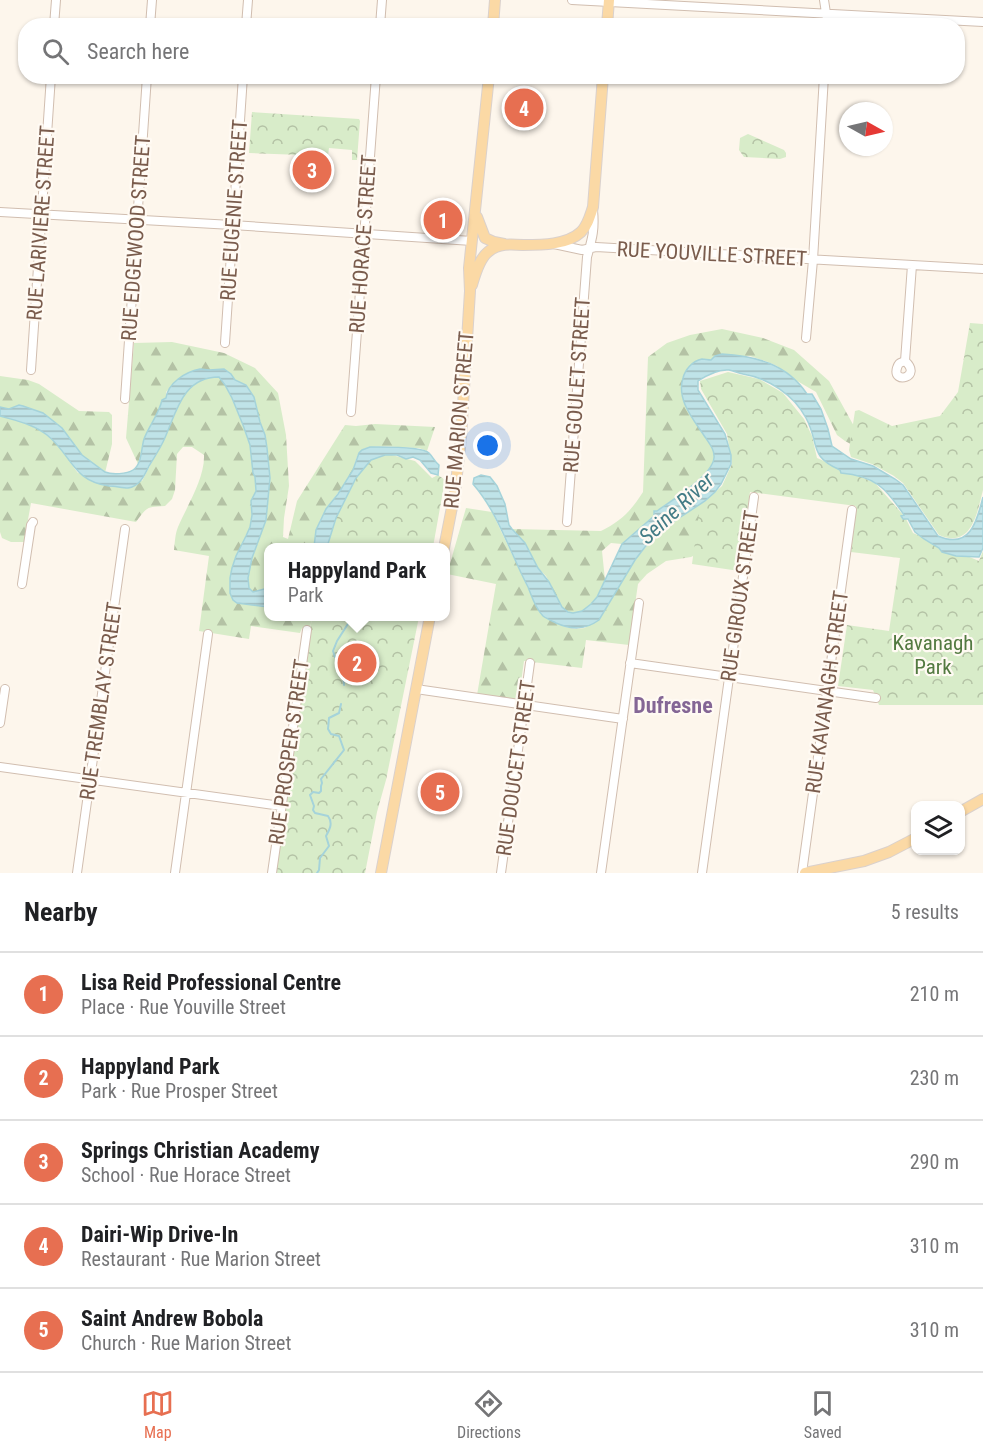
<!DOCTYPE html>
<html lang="en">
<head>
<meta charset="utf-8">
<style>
	:root { --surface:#fff; --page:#f2f2f2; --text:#202124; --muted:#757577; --line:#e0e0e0; --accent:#e76f51 }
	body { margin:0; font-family:"Roboto Condensed",sans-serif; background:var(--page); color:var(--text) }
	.controls { position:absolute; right:18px; bottom:18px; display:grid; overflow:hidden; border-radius:12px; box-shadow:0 2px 4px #0004 }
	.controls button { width:54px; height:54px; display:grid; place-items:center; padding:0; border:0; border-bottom:2px solid var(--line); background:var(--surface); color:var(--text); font:30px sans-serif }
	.compass { position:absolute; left:839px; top:102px; width:54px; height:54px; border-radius:50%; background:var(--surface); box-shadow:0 2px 4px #0004; rotate:98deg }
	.you { position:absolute; left:488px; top:446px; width:21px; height:21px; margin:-15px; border:4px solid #fff; border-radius:50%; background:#1a73e8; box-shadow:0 0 0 9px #1a73e833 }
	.badge { display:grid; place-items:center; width:39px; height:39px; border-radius:50%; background:var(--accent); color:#fff; font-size:20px; font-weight:700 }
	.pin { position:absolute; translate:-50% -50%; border:3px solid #fff; box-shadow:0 2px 6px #0006 }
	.popup { position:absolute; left:264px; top:543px; width:186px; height:78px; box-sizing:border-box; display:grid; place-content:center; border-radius:12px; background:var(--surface); filter:drop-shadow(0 2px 4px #0005); font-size:20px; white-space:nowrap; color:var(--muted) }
	.popup b { font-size:22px; color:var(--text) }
	.popup::after { content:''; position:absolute; left:50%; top:100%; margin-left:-12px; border:12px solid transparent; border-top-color:var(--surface) }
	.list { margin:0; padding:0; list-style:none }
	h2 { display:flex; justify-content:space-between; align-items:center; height:78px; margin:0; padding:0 24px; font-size:26px }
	h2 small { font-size:20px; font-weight:400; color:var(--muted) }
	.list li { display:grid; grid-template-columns:39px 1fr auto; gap:18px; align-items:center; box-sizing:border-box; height:84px; padding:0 24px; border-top:2px solid var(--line) }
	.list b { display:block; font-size:22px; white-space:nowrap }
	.list p { margin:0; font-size:20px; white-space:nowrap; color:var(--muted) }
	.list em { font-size:20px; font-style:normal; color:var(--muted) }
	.icon { flex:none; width:33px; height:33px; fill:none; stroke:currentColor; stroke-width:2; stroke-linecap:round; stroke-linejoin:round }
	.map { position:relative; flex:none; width:983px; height:873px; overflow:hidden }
	.search { position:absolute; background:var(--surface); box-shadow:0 2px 4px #0004; left:18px; right:18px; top:18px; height:66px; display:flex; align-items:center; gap:15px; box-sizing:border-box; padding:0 21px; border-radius:24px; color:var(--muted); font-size:22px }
	.sheet { height:498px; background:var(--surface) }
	nav { display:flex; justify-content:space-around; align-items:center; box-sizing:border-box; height:84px; border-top:2px solid var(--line); background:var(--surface); font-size:16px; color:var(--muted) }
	nav a { display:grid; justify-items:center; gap:3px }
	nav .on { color:var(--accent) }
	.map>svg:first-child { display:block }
</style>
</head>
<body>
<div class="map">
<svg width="983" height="873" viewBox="0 0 983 873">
	<defs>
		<pattern id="forest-firs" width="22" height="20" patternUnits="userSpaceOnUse" patternTransform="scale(1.5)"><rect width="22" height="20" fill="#d8ecc9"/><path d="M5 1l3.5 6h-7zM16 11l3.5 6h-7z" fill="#b4c2a5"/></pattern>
		<pattern id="park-crowns" width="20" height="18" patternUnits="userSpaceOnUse" patternTransform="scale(1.5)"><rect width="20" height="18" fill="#d8ecc9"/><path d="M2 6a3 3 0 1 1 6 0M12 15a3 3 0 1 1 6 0" fill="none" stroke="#b4c2a5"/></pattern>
		<pattern id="water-rules" width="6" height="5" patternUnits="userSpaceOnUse" patternTransform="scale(1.5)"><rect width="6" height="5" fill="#bfe3e8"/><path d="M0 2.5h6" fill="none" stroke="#a0bbbe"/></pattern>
	</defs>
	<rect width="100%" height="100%" fill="#fdf6ec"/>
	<path fill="url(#forest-firs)" d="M722,329l41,9 31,12 35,31 26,47 70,68 -63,-46 -17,-9 -8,-6 -21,-43 -24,-14 -15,-12 -9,-4 -18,-6h-35l-4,4c-3,0 -6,-1 -9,-1 -6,2 -18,14 -19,19 -6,22 10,41 22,58 4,6 10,13 10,21 -1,15 -29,34 -40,42 -8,5 -17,9 -21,17l-32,28 -11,-1 -9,8 3,29 -8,17 -6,7 -9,7 -9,2 -5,-1 -6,-5 -16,-31 -8,-8 -13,-25 -13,-14 89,2c20,-10 30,-20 42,-39l5,-135 19,-14 23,-8z
		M172,342l52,11 31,15 23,25 8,42 3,51 -5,32 -1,19 5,2 9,-38 48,-76 11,1 19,-2 60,3 -8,24 -8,-3c-12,0 -46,-4 -55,1 -8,4 -8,13 -11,20 -8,19 -25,33 -33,51 -4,9 -5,18 -6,27l-46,1v40l-15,5 -4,-5 -1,-10 4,-20 14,-38 4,-42 -2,-18 -3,-25 -5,-13 -6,-25 -8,-12 -11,-5 -7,-8 -28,-3 -27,16 -7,7v6l-4,2 -1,6 -16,32 -7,26 -12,-26 8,-95z
		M0,376l28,4 11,4 40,27 30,1 3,3v29l-7,29 -23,-18 -20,-27 -19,-15 -24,-8 -10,4 -9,-2z
		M209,377h10l6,8 7,13 11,27 7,20 3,27 2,5 1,14 -5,10 1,14 -2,12 -4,9 -10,20 -4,12 -2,10v15l3,7 4,3 31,4v9l44,1 -2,12 -8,-1 -2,5 -49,-7 -2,13 -50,-8 10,-75 -35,-6c1,-8 1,-16 4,-23 9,-21 27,-49 26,-72l-12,-8h-9l-6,7 -2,36 -3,9 -7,7c-19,1 -18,1 -29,16l-105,-19 -7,39h-13l-9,-4 -2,-6v-116c20,5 40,11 55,26 9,9 15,21 23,31l64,8 21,-40 19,-43 12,-15z
		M705,501l7,18 -15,35 -6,3 -25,4 -19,13 -9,10 -9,61 -43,-5 -4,28 -58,-7 -5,36 -1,2 -4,1 -37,-5 19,-111 -49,-10 19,-66 26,4 37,78 36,37 10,2 10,-1 50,-68 24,-29z"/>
	<path fill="url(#park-crowns)" d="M252,112l107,7 1,2 -3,39h-5v-10l-23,-2 -1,8 -79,-3z
		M748,134l36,16 2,3v4l-6,2 -36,-2 -5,-7 1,-12z
		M970,323l13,1v166c-6,23 -11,59 -44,45l-36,-52 -9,-7 -22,-12 -21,-7 -2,-7 6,-39 4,-1 33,16 48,-10 18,-24z
		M728,372l31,7 24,14 21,26 8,17 5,22 58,25 30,34 8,16 66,28 4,-10v154h-104l-6,-15 -35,-4 9,-61 42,6 11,-73 -49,-6 5,-46 -106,-14 -11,79 -47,-7 8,-58 22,-20 10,-22 -5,-30 -26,-45 -1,-8z
		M380,452l35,9 17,17 6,-3 7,5 -12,67 -106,1 6,-29 26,-49z
		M312,617h107l-33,163 -9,32 -12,61h-89z"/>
	<path fill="url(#water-rules)" stroke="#a5d3da" stroke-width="1.5" d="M722,354c34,2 65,10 85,40h5l9,15 7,20 4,17 19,13 22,7 22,13 8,6 35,51c32,14 39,-15 45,-39v51l-4,9 -23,-1 -14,-4 -3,-4 -15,-9 -9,-7 -7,-13h-5l-2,-3 3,-1c-18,-27 -29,-39 -63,-42l-1,-3c-32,-14 -20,-26 -34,-52 -12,-23 -38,-40 -63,-44 -5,-1 -9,-3 -14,-4 -10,-1 -22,5 -31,11v9l27,44 6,21v9l-10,20 -6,8 -10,9 -46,30 -14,16 -10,13 -36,60c-14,10 -27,10 -43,3 -4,-2 -9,-4 -13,-7 -8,-8 -11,-19 -15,-29 -18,-34 -29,-73 -55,-103l1,-6 7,-3 9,2 7,9 8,18 4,21 3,4 13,14 13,25 11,14 13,25 6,5 5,1 9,-2 9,-7 6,-7 25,-53 32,-28v-5h3c14,-10 55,-35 57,-53 1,-8 -5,-15 -9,-21 -11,-17 -29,-37 -22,-59 2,-8 9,-17 19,-19 3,0 6,1 9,1l4,-4z
		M200,369l9,1 15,-1 7,5 4,6 11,5 8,12 6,25 5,13 2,13 3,30 -4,42 -14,38 -4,20 1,10 4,4 15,-4v19l-31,-4 -4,-3 -3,-7v-15l2,-10 4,-12 10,-20 4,-9 2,-12 -1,-14 5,-10 -1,-14 -2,-4 -3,-28 -7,-20 -11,-27 -7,-13 -6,-8c-38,0 -43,38 -56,65 -4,8 -9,16 -14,24 -5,10 -9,20 -21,22 -6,0 -13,-2 -19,-2 -37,-5 -37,-31 -62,-51 -14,-11 -30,-14 -47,-19v-9l9,2 10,-4 4,1 20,7 19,15 20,27 23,17c7,3 22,2 28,-2 9,-6 8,-21 11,-31 5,-13 15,-25 18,-39l4,-2c2,-15 19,-26 34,-29z
		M370,447c13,0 52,-1 59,6 4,4 5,8 10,12l-1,10 -7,-2 -11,-13 -7,-3 -7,2 -9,-4h-12l-14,5 -15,18 -20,40 -9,29h-13l2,-17 10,-21 12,-15 15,-24 6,-17 3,-3z"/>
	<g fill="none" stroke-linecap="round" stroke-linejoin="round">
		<path stroke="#a5d3da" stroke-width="2" d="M344,685l-2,-25 -7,-3 -2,-6 4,-10 16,-25
			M317,873l2,-3 1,-12 9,-12 -3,-10c4,-7 7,-13 2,-20l-13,-3 -2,-3 1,-4 -4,-11 3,-3 6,1 2,-2v-5l1,-3 -1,-4 23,-29 -5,-14 -8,-2 -3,-5 1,-11 10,-5 2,-9"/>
		<g stroke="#d1beb0" stroke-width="10">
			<path id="minor" d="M572,0l411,22
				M824,0l4,26
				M54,26l2,-26
				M150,26l2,-26
				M246,26l2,-26
				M380,26l2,-26
				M0,212l232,13 240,16
				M554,244l28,6 14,-3 387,22
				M806,338l7,-78 11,-184
				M225,343l18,-267
				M905,361c-5,2 -6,1 -8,7 -5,17 26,9 8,-7l7,-96
				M31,370l20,-294
				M125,399l22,-323
				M351,412l25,-336
				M567,522l20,-265c5,-18 8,-27 6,-47
				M22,584l9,-59 2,-3
				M630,663l246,35
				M416,689l207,30
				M0,723l5,-34
				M0,767l281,39
				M77,873l48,-344
				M175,873l33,-239
				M272,873l35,-243
				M501,873l29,-210
				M601,873l38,-270
				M702,873l52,-376
				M802,873l50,-363"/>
		</g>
		<g stroke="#dad1cd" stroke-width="12">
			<path id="major" d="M493,26l2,-26
				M607,26l2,-26
				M477,217l8,21 9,4 10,2
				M472,285c3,-10 7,-26 16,-33 10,-9 23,-8 35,-7 19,0 44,0 58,-13 7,-7 9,-16 12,-25l10,-131
				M444,548l11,-56 6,-54 9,-147 -1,-23 20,-192
				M960,812l23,-13
				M381,873l49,-257
				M805,873l59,-12 25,-9 27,-14"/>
		</g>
		<use href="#minor" stroke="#fff" stroke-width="8"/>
		<use href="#major" stroke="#fbd9a5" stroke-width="10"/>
	</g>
	<g text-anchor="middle" stroke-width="4.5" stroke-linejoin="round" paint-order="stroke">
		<g font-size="21" fill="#7a5c4d" stroke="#fffaf3">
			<text transform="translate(234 210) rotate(-86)" y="7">RUE EUGENIE STREET</text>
			<text transform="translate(41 223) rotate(-86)" y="7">RUE LARIVIERE STREET</text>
			<text transform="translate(136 238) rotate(-86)" y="7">RUE EDGEWOOD STREET</text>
			<text transform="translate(363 244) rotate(-86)" y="7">RUE HORACE STREET</text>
			<text transform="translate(712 254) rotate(3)" y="7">RUE YOUVILLE STREET</text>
			<text transform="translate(577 385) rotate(-86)" y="7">RUE GOULET STREET</text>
			<text transform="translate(459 420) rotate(-85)" y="7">RUE MARION STREET</text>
			<text transform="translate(740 596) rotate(-82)" y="7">RUE GIROUX STREET</text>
			<text transform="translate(827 692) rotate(-82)" y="7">RUE KAVANAGH STREET</text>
			<text transform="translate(101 701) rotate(-82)" y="7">RUE TREMBLAY STREET</text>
			<text transform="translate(289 752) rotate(-82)" y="7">RUE PROSPER STREET</text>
			<text transform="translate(516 768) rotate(-82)" y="7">RUE DOUCET STREET</text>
		</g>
		<g font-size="21" fill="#537a41" stroke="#fffaf3">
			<text x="933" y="650">Kavanagh<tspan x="933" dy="24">Park</tspan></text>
		</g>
		<g font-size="22" font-style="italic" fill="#437c86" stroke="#fffaf3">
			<text transform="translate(676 508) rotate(-43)" y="8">Seine River</text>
		</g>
		<g font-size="22" font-weight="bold" fill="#846695" stroke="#fffaf3">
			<text x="673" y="713">Dufresne</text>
		</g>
	</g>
</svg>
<div class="controls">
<button><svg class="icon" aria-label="layers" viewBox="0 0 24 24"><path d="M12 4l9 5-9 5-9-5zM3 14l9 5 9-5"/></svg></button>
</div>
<svg class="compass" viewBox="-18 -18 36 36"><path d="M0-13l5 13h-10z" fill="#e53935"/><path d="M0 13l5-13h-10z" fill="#757577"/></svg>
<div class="you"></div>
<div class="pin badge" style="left:443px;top:220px">1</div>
<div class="pin badge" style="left:357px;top:663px">2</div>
<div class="popup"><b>Happyland Park</b>Park</div>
<div class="pin badge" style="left:312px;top:170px">3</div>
<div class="pin badge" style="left:524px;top:108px">4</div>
<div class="pin badge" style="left:440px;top:792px">5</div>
<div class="search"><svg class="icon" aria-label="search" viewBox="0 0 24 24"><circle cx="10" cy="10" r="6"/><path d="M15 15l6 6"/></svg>Search here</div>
</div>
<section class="sheet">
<h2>Nearby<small>5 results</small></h2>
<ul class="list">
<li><span class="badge">1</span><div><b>Lisa Reid Professional Centre</b><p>Place · Rue Youville Street</p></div><em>210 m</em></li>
<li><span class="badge">2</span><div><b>Happyland Park</b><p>Park · Rue Prosper Street</p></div><em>230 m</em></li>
<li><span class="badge">3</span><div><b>Springs Christian Academy</b><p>School · Rue Horace Street</p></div><em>290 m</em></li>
<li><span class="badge">4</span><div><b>Dairi-Wip Drive-In</b><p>Restaurant · Rue Marion Street</p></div><em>310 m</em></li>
<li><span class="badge">5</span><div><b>Saint Andrew Bobola</b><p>Church · Rue Marion Street</p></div><em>310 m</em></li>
</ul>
</section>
<nav>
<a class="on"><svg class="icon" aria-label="map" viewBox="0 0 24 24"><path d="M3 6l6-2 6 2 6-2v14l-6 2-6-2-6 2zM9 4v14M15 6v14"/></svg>Map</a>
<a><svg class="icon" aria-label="directions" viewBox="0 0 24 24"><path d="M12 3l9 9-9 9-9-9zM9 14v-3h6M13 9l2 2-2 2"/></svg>Directions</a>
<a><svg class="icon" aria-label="saved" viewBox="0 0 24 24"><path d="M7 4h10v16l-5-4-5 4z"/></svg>Saved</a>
</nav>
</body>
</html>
